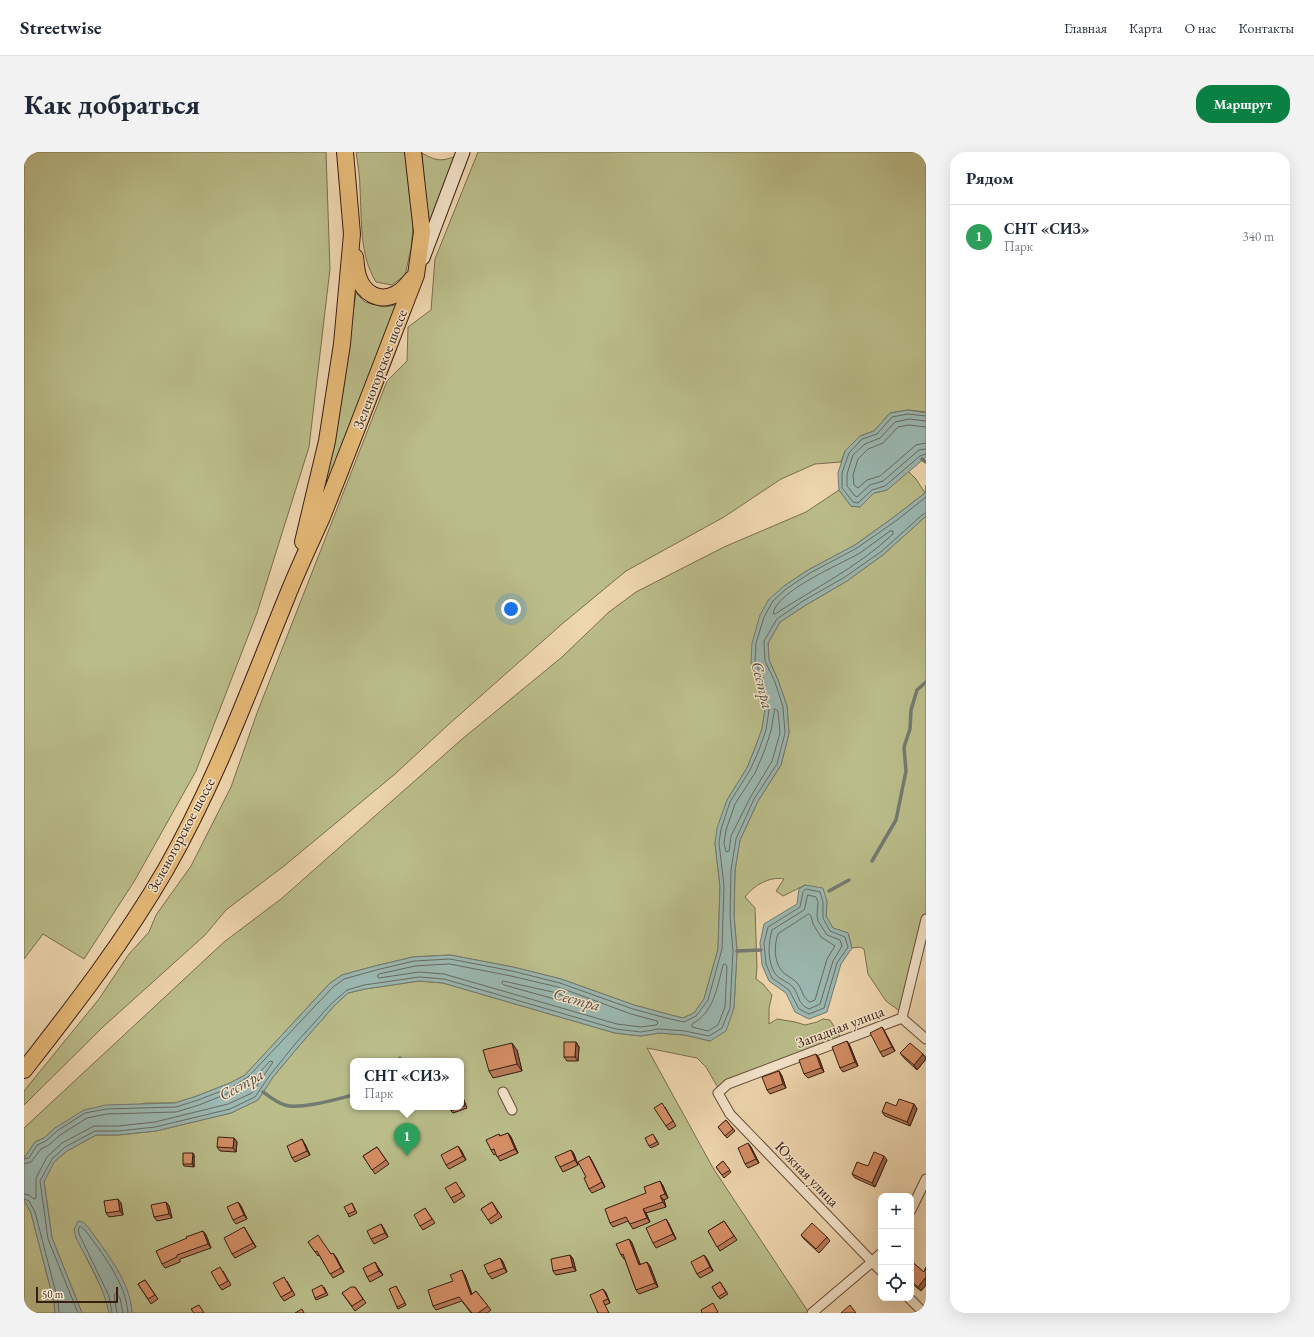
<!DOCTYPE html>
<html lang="ru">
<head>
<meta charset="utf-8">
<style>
	:root { --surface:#fff; --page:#f2f2f3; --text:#1f2937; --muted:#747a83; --line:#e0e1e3; --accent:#0b8043 }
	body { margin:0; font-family:"EB Garamond",serif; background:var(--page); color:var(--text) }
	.controls { position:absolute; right:12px; bottom:12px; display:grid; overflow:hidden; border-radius:8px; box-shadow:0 4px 16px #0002 }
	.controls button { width:36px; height:36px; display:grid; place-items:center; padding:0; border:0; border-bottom:1px solid var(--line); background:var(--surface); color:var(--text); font:20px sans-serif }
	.scale { position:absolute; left:12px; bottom:10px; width:82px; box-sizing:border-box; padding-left:4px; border:2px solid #381d11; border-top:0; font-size:11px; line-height:14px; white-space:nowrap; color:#381d11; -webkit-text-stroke:3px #f4e4cb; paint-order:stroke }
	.you { position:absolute; left:487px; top:457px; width:14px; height:14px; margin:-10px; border:3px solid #fff; border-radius:50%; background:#1a73e8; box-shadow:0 0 0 6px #1a73e833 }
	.badge { display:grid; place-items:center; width:26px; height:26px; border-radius:50%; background:var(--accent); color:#fff; font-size:13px; font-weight:700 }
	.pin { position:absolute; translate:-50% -33px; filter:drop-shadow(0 1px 2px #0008) }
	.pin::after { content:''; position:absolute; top:21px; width:14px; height:12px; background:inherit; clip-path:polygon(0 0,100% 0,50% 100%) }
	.popup { position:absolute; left:326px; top:906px; width:114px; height:52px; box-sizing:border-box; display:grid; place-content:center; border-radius:8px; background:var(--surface); filter:drop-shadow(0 1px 3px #0005); font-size:13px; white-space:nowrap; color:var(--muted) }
	.popup b { font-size:15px; color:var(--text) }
	.popup::after { content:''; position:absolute; left:50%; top:100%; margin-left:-8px; border:8px solid transparent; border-top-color:var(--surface) }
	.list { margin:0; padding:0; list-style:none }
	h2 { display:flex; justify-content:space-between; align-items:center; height:52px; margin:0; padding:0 16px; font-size:17px }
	h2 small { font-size:13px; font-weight:400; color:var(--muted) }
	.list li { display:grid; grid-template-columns:26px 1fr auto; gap:12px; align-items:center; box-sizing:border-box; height:64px; padding:0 16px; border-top:1px solid var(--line) }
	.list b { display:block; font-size:15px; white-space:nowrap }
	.list p { margin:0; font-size:13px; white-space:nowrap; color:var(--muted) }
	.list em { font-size:13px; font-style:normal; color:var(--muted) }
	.icon { flex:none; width:22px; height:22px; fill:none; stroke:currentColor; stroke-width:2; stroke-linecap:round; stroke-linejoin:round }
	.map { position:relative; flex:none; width:902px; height:1161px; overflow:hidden; border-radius:16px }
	header { display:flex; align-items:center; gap:24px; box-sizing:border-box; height:56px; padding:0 20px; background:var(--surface); border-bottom:1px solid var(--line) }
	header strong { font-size:19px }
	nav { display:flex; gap:22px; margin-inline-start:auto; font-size:14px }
	.intro { display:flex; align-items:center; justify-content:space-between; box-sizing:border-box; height:96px; padding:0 24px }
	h1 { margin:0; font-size:28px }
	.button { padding:10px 18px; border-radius:16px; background:var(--accent); color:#fff; font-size:14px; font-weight:700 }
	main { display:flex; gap:24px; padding:0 24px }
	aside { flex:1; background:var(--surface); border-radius:16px; box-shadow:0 4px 16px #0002 }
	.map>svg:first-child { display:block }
</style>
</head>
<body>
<header>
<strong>Streetwise</strong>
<nav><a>Главная</a><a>Карта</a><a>О нас</a><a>Контакты</a></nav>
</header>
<div class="intro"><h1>Как добраться</h1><a class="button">Маршрут</a></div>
<main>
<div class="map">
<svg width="902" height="1161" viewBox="0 0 902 1161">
	<rect width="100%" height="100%" fill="#eed6af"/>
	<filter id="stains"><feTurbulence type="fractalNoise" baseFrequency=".005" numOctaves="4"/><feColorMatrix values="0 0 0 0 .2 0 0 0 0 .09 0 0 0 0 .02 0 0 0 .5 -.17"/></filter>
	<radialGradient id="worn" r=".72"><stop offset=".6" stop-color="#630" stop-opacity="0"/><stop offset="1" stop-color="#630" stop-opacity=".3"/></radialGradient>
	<path fill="#babd8a" stroke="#796d4e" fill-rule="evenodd" d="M0,0h302l4,117 -21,178 -52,166 -61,158 -61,109 -51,79 -41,-25 -19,25z
		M332,0h49l8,75 -2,22 -6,26 -13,10 -16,-3c-17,-28 -14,-62 -16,-93 0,-12 -2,-25 -4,-37z
		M454,0h448v260l-18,-2 -18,3 -16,18 -14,5 -15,15 -4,11 -26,2 -34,15 -57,38 -98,54 -64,53 -114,101 -53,49 -111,92 -58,44 -21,25 -101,91 -80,79v-14l75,-92 30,-45 20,-22 7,-17 35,-49 40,-79 26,-74 130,-332 20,-20 1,-34 23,-17 4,-51z
		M398,1c14,8 19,9 34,3l-28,74z
		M332,141l9,9 19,5 12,-2 -89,239 37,-175z
		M884,319l8,8 9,14 -31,24 -39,28 -47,25 -24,16 -33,77 8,16 6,30 -3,20 -7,19 -8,20 -20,32 -12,43 5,43 -2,63 -14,50 -10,14 -11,5 -16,-4 -33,-9 -73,-26 -48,-12 -63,-12 -37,2 -38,9 -33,9 -12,8 -85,92 -15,8 -33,13 -22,7h-29l-91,25 -11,10 -9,4 -10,15 -1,3v-32l200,-186 57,-43 180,-159 101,-83 47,-45 27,-20 88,-45 82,-35 33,-22 12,16 9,1 14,-14 13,-3z
		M902,364v403l-24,96 -5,-6 -11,-8 -18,-27 -4,-25 -4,-2 -8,1 -4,-15 -15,-5 -7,-12 1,-15 -22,-16 -22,11 -7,-5 8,-12c-14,-3 -30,6 -39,18l10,11 2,59 -1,12 7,5 9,11 -3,13v16l8,-5 18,3 10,3 12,-3 6,-3 7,1 13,21 -123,50 -14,-24 -9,-9 -50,-10 66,120 96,145h-677c-1,-24 -32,-73 -49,-91l-1,27 24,48 3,16h-27l-30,-75 -8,-57 10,-19 13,-11 29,-16h22l38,-4 75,-18 27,-13 15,-23 26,-31 35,-40 14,-13 17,-4 54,-8 24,2 172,50 26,3 18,-3 26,2 25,6 24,-33 3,-57 -3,-35 1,-46 5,-30 18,-39 23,-36 8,-32 -2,-27 -9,-26 -9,-20 -1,-17 12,-21 26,-17 41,-24 37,-27zM329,909h108v46h-108z
		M0,1048l7,13 23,89 1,11h-31z"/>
	<path fill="#9bb8b1" stroke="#737a71" d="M884,258l18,3v44l-39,33 -13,3 -14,14 -9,-1 -12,-16 -1,-17 7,-22 15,-15 14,-5 16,-18z
		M902,333v31l-42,38 -37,27 -41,24 -26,17 -12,21 1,17 9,20 9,26 2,27 -8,32 -23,36 -18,39 -5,30 -1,46 3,35 -3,57 -8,23 -16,10 -25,-6 -26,-2 -18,3 -26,-3 -172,-50 -24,-2 -54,8 -17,4 -14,13 -35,40 -26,31 -15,23 -27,13 -75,18 -38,4h-22l-29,16 -13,11 -10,20 8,56 30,75h-27l-1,-11 -23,-89 -7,-13v-40l1,-3 10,-15 9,-4 11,-10 29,-18 22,-5 69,-2 22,-7 33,-13 15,-8 85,-92 12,-8 33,-9 38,-9 37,-2 63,12 48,12 73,26 33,9 16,4 11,-5 10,-14 14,-50 2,-63 -5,-43 2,-15 10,-28 20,-32 8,-20 7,-19 3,-20 -6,-30 -8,-16 1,-20 8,-28 9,-16 15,-13 24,-16 47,-25 39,-28 31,-24z
		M781,733l18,3 4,13 -1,15 7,12 15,5 4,15 -11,16 -14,48 -18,7 -14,-7 -9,-19 -17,-12 -7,-16 -2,-22 4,-19 33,-20 2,-15z
		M54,1069l5,1 5,5c17,24 43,55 44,86h-23c-6,-28 -20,-50 -33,-75l-2,-8z"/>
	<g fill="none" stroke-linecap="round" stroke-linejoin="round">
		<path stroke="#6a6a61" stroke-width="1" d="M902,264l-18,-2 -16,3 -15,17 -15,5 -13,14 -7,20v15l11,14 5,1 14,-13 13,-4 35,-30 6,-2
			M902,269l-17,-2 -14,3 -15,16 -15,6 -12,11 -6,19v12l8,10 2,1 13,-12 13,-4 36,-31 7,-1
			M902,275l-17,-2 -11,2 -15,16 -15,6 -10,10 -5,16 1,10 4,3 9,-8 13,-4 36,-31 10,-2
			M866,379h3v3c-35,33 -78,54 -118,80h-2c3,-23 68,-50 87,-61 10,-7 20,-15 30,-22z
			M751,557l3,2 2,22 -8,28 -22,37 -19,38 -2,15 -3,1 -2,-9 2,-13 9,-26 20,-31 9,-21 7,-21z
			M782,737l14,3 3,10v16l7,13 15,6 3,10 -11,16 -13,45 -15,6 -10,-5 -10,-19 -17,-12 -6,-14 -2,-21 4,-16 32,-20 3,-15z
			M784,743l8,2 2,5 -1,14 1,5 9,14 13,5 2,6 -9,15 -13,43 -11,5c-12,-5 -9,-13 -16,-22 -4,-5 -13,-7 -17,-12 -9,-12 -8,-32 -4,-45l32,-20z
			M785,762l2,2 2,8 8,13 14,9 -8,13 -12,41 -5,2c-7,-3 -8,-13 -12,-18 -4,-6 -13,-8 -17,-14 -7,-9 -7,-26 -3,-36z
			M426,812l61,12 47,11 73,27 26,7 1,2 -2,2 -15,2 -24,-3 -173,-50 -25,-2 -40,6 -2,-2 2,-2 36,-8z
			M701,812l2,2 -2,41 -7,18 -10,6 -16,-4v-3c22,-12 25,-36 31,-59z
			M479,829l54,12 24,10 1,2 -2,1 -76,-21 -2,-2z
			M0,1007l5,-1 8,-13 9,-4 11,-10 28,-18 21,-4 70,-2 22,-7 34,-13 16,-10 85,-90 11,-8 32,-9 38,-9 36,-2 62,12 48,12 73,26 33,9 18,4 12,-6 12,-16 14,-51 2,-63 -5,-43 2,-14 9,-27 20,-32 9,-20 7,-20 3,-20 -6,-32 -8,-16 1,-19 8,-26 9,-16 13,-12 24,-16 47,-25 40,-28 29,-23
			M0,1012l7,-2 10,-13 8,-4 11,-10 27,-17 20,-4 69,-2 23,-7 35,-14 16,-8 20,-22 3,1 -21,31 -24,11 -73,18 -37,4h-24l-32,17 -15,14 -11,21v20l-2,1 -5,-4 -5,-1
			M0,1047l5,2 6,11 23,89 1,12
			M54,1161l-30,-74 -8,-58 12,-22 13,-12 30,-16h23l37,-4 75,-18 25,-12 15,-22 26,-32 35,-39 16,-14 17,-5 55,-8 25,2 172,50 25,3 18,-3 26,2 24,5 13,-8 8,-20 3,-57 -3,-35 1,-46 5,-31 18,-40 23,-35 8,-31 -2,-26 -8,-25 -10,-21 -1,-20 13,-22 26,-18 42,-24 37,-26 40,-36 4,-2
			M88,1161l-3,-17 -29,-60 -2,-6 2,-4 5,4c17,23 41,53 43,83
			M93,1161l-3,-18 2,-2 4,5 3,15"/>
		<path stroke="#737a71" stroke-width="3.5" d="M898,307l4,3
			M848,709l24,-41 10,-49 -2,-24 6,-18 1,-19 6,-20 9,-8
			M805,739l20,-11
			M713,799l24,-1
			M373,909l3,-3
			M239,940c7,5 14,11 22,13 15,5 52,-6 68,-10"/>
		<g stroke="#664b38" stroke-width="11">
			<path id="street" d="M878,866l24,21
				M479,940l9,18
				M887,1058l15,-31
				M857,1119l-151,-157 -12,-21 10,-9 174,-66 24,-99
				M885,1146l15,15
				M788,1161l60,-51 9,-9"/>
		</g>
		<g stroke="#381d11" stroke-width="15">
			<path id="secondary" d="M399,106l40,-106"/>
		</g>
		<g stroke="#381d11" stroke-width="18">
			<path id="highway" d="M331,105c1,6 1,13 3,19 5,17 21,27 38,18 6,-3 12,-10 16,-15
				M279,390l24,-101 15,-97 10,-110 -7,-82
				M0,918c51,-65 101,-130 142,-201 49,-86 83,-179 120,-270 11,-28 24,-55 36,-82 32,-80 63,-162 94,-242l6,-43 -9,-80"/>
		</g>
		<use href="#street" stroke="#f4e4cb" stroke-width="9"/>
		<use href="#secondary" stroke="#f4e4cb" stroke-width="13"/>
		<use href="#highway" stroke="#e7bb78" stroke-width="16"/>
	</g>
	<path fill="#b77a57" stroke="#381d11" d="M858,875l3,5 10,19 -12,6 -3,-5z
		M823,889l3,5 8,20 -15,6 -3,-4z
		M552,890l3,5 -1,14h-11l-3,-4z
		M493,898l5,21 -29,7 -4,-7z
		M876,901l23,1 3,4v1l-9,11 -13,-12z
		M792,902l3,4 5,14 -16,6 -4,-4z
		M755,919l3,5 4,12 -16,6 -3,-4z
		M439,946l1,2 3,8 -14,5 -2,-2z
		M890,952l3,5 -7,17 -25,-10 -3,-4 14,-6z
		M641,955l11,19 -7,4 -3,-4z
		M702,968l9,11 -8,7 -9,-11z
		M484,981l3,4 7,16 -18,8 -4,-7 -2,1 -3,-5 8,-16 2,2z
		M630,984l5,8 -8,4 -2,-2z
		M210,986l3,4 -1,10 -16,-1 -3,-4z
		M281,992l5,11 -15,7 -3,-4z
		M353,995l12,17 -14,10 -12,-18z
		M727,995l8,16 -11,5 -3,-4z
		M437,998l5,10 -17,9 -3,-4z
		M547,998l3,4 4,11 -15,7 -3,-5z
		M169,1001l1,2v12l-10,-1 -1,-2z
		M565,1004l3,5 13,26 -13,6 -3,-4 -3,-12z
		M863,1008l-12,27 -20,-9 -3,-4z
		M699,1009l8,11 -7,6 -8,-11z
		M636,1029l3,5 5,12 -4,2 2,7 -20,6 4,9 -17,7 -5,-8 -15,6 -3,-4 36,-30z
		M435,1035l6,9 -11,7 -3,-5z
		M142,1050l3,4 3,12 -15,3 -3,-4z
		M214,1050l3,4 6,13 -11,5 -3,-4z
		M468,1050l10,15 -11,7 -10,-15z
		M97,1051l2,12 -14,2 -3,-4z
		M328,1051l5,10 -8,4 -1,-3z
		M401,1056l10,15 -12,7 -3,-4z
		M642,1067l3,5 7,15 -20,9 -3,-5z
		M700,1069l13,19 -17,11 -12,-20z
		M357,1072l3,5 4,8 -14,7 -3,-5z
		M220,1075l12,20 -21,11 -3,-4z
		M179,1079l3,4 5,13 -31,11v3l-15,6 -3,-4 25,-26z
		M777,1083l26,2 3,4 -11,12 -15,-14z
		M605,1087l3,4 8,21 10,2 8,21 -19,7 -3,-4 -11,-31h-1l-3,-4z
		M284,1090l28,15 8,15 -11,6 -14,-23 -1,1z
		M546,1103l3,4 3,12 -20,4 -3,-4z
		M680,1103l3,4 6,12 -13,7 -3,-4z
		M476,1106l3,4 4,10 -15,7 -4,-5z
		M887,1109l13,11 2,-5v18l-5,6 -10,-8z
		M351,1110l3,5 5,8 -13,7 -3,-5z
		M199,1119l8,14 -9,5 -3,-4z
		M441,1123l7,19 4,-3 15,19 -4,3h-16l-9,-12 -26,9 -3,-4 20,-25z
		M121,1128l13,19 -7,5 -13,-20z
		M263,1129l8,14 -11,6 -3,-4z
		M696,1130l8,12 -8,5 -8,-12z
		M372,1134l10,19 -8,4 -1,-2z
		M300,1135l4,8 -12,5 -1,-2z
		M331,1135l11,16 -11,8 -13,-18z
		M579,1137l3,4 4,10 -5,2 -7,8z"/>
	<path fill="#956347" stroke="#381d11" d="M858,875l3,5 10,19 -3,-4z
		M823,889l3,5 8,20 -3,-4z
		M552,890l3,5 -1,14 -3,-4z
		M488,891l5,7 5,21 -5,-7z
		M792,902l3,4 5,14 -3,-4z
		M899,902l3,4v1l-9,11 -3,-5z
		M755,919l3,5 4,12 -3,-4z
		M890,952l3,5 -7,17 -3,-4z
		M484,981l3,4 7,16 -3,-4z
		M210,986l3,4 -1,10 -3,-4z
		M278,987l3,5 5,11 -3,-4z
		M724,991l3,4 8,16 -3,-4z
		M434,994l3,4 5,10 -3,-4z
		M547,998l3,4 4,11 -3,-5z
		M169,1001l1,2v12l-2,-3z
		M565,1004l3,5 13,26 -3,-5z
		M860,1004l3,4 -12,27 -3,-4z
		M636,1029l3,5 5,12 -3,-4z
		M636,1044l4,4 2,7 -3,-5z
		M94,1047l3,4 2,12 -3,-4z
		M142,1050l3,4 3,12 -3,-4z
		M214,1050l3,4 6,13 -3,-4z
		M619,1057l3,4 4,9 -3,-4z
		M642,1067l3,5 7,15 -3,-5z
		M357,1072l3,5 4,8 -3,-4z
		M220,1075l12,20 -3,-4z
		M179,1079l3,4 5,13 -3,-4z
		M605,1087l3,4 10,26 -3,-4z
		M309,1101l3,4 8,15 -3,-4z
		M546,1103l3,4 3,12 -3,-4z
		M680,1103l3,4 6,12 -3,-4z
		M476,1106l3,4 4,10 -3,-4z
		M351,1110l3,5 5,8 -4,-4z
		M623,1110l3,4 8,21 -3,-4z
		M438,1118l3,5 9,25 -3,-5z
		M902,1125v8l-5,6 -3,-4z
		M579,1137l3,4 4,10z"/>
	<path fill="#d58e65" stroke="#381d11" d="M858,875l10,20 -12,5 -10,-19z
		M823,889l8,21 -15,6 -8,-21z
		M540,890h12l-1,15h-11z
		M488,891l5,21 -28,7 -6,-21z
		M886,891l13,11 -9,11 -14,-12z
		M792,902l5,14 -17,6 -5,-14z
		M755,919l4,13 -16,6 -5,-13z
		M437,946h2l2,8 -14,5 -1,-4h11z
		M875,947l15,5 -7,18 -25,-10 4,-10 10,4z
		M638,951l11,18 -7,5 -12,-18z
		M702,968l7,9 -8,7 -7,-9z
		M484,981l7,16 -18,8 -3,-8 -3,1 -5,-10 13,-6 1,2z
		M629,982l4,8 -8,4 -4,-8z
		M194,985l16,1 -1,10 -16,-1z
		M278,987l5,12 -15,7 -5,-12z
		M724,991l8,16 -11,5 -7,-16z
		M434,994l5,10 -17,9 -5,-10z
		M353,995l9,13 -14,10 -9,-14z
		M547,998l4,10 -15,7 -5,-10z
		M850,1000l10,4 -12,27 -20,-9 5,-12 11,4z
		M159,1001h10l-1,11h-9z
		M565,1004l13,26 -13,7 -5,-11 2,-1 -8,-15z
		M699,1009l7,9 -8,5 -6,-8z
		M636,1029l5,13 -5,2 3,6 -20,7 4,9 -17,6 -4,-7 -16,6 -5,-14 41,-16 -2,-6z
		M432,1030l6,10 -11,6 -6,-10z
		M94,1047l2,12 -14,2 -2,-12z
		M142,1050l3,12 -15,3 -3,-12z
		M214,1050l6,13 -11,5 -6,-13z
		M468,1050l6,11 -10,7 -7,-11z
		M328,1051l3,8 -7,3 -4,-7z
		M401,1056l7,11 -12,7 -6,-11z
		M642,1067l7,15 -20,9 -7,-15z
		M700,1069l10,15 -17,11 -9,-16z
		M788,1071l15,14 -11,12 -15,-14z
		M357,1072l4,9 -14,6 -4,-8z
		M220,1075l9,16 -21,11 -8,-16z
		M179,1079l5,13 -31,11v2l-15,7 -6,-13 31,-13 -1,-1z
		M294,1083l13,19 2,-1 8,15 -11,6 -13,-23 -2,1 -7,-10z
		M605,1087l10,26 8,-3 8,21 -19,7 -13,-36 -2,1 -5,-11z
		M546,1103l3,12 -20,4 -2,-12z
		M680,1103l6,12 -13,7 -6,-12z
		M476,1106l4,10 -16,6 -4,-9z
		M887,1109l13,11 2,-5v10l-8,10 -7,-6z
		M351,1110l4,9 -12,6 -4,-9z
		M196,1115l8,14 -9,5 -8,-14z
		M438,1118l9,25 5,-4 12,15 -10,7h-6l-13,-16 -26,9 -5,-16 25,-9 -3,-6z
		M260,1125l8,14 -11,6 -8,-14z
		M121,1128l10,15 -7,4 -10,-15z
		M696,1130l6,10 -8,5 -6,-10z
		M298,1133l4,8 -11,5 -3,-8z
		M372,1134l9,17 -8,4 -8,-18z
		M327,1135h4l8,12 -11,7 -10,-13z
		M579,1137l5,10 -5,2 6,12h-11l-8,-18z
		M689,1151l5,9 -2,1h-14l-1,-3z
		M175,1153l5,8h-10l-3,-4z
		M826,1153l6,8h-15z
		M278,1157l2,4h-9z"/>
	<g text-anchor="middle" stroke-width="3" stroke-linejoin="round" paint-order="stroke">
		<g font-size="15" fill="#381d11" stroke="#f4e4cb">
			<text transform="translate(356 217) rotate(-69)" y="5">Зеленогорское шоссе</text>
			<text transform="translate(157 683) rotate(-62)" y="5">Зеленогорское шоссе</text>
			<text transform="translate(816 875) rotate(-21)" y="5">Западная улица</text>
			<text transform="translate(783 1022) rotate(46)" y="5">Южная улица</text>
		</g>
		<g font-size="16" font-style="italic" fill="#564c41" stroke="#f4e4cb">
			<text transform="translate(739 533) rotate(76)" y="6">Сестра</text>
			<text transform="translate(553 847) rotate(15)" y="6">Сестра</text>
			<text transform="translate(217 932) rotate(-29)" y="6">Сестра</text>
		</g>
	</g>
	<rect width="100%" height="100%" filter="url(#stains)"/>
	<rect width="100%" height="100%" fill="url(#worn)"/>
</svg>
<div class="controls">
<button>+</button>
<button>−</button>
<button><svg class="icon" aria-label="locate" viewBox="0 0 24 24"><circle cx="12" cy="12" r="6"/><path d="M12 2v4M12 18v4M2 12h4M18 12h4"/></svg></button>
</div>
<div class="scale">50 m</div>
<div class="you"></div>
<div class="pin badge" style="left:383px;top:1004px;background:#2e9e5b">1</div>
<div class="popup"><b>СНТ «СИЗ»</b>Парк</div>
</div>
<aside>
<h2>Рядом<small></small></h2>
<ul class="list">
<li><span class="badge" style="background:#2e9e5b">1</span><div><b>СНТ «СИЗ»</b><p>Парк</p></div><em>340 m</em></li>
</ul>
</aside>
</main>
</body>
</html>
